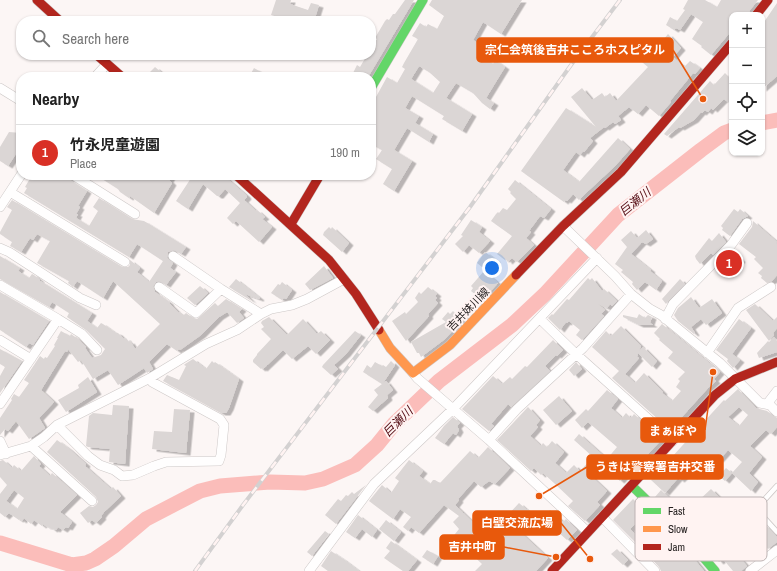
<!DOCTYPE html>
<html lang="en">
<head>
<meta charset="utf-8">
<style>
	:root { --surface:#fff; --page:#f6f6f6; --text:#222; --muted:#767676; --line:#e0e0e0; --accent:#d93025 }
	body { margin:0; font-family:"Archivo Narrow","Noto Sans JP",sans-serif; background:var(--page); color:var(--text) }
	.controls { position:absolute; right:12px; top:12px; display:grid; overflow:hidden; border-radius:8px; box-shadow:0 1px 3px #0004 }
	.controls button { width:36px; height:36px; display:grid; place-items:center; padding:0; border:0; border-bottom:1px solid var(--line); background:var(--surface); color:var(--text); font:20px sans-serif }
	.you { position:absolute; left:492px; top:268px; width:14px; height:14px; margin:-10px; border:3px solid #fff; border-radius:50%; background:#1a73e8; box-shadow:0 0 0 6px #1a73e833 }
	.badge { display:grid; place-items:center; width:26px; height:26px; border-radius:50%; background:var(--accent); color:#fff; font-size:13px; font-weight:700 }
	.pin { position:absolute; translate:-50% -50%; border:2px solid #fff; box-shadow:0 1px 4px #0006 }
	.list { margin:0; padding:0; list-style:none }
	h2 { display:flex; justify-content:space-between; align-items:center; height:52px; margin:0; padding:0 16px; font-size:17px }
	h2 small { font-size:13px; font-weight:400; color:var(--muted) }
	.list li { display:grid; grid-template-columns:26px 1fr auto; gap:12px; align-items:center; box-sizing:border-box; height:56px; padding:0 16px; border-top:1px solid var(--line) }
	.list b { display:block; font-size:15px; white-space:nowrap }
	.list p { margin:0; font-size:13px; white-space:nowrap; color:var(--muted) }
	.list em { font-size:13px; font-style:normal; color:var(--muted) }
	.icon { flex:none; width:22px; height:22px; fill:none; stroke:currentColor; stroke-width:2; stroke-linecap:round; stroke-linejoin:round }
	.map { position:relative; flex:none; width:777px; height:571px; overflow:hidden }
	.search { position:absolute; background:var(--surface); box-shadow:0 1px 3px #0004; left:16px; top:16px; width:360px; height:44px; display:flex; align-items:center; gap:10px; box-sizing:border-box; padding:0 14px; border-radius:16px; color:var(--muted); font-size:15px }
	.panel { position:absolute; background:var(--surface); box-shadow:0 1px 3px #0004; left:16px; top:72px; width:360px; height:108px; border-radius:16px }
	.map>svg:first-child { display:block }
</style>
</head>
<body>
<div class="map">
<svg width="777" height="571" viewBox="0 0 777 571">
	<defs>
		<filter id="shadow"><feDropShadow dx="4.5" dy="2.5" stdDeviation="0" flood-color="#0004"/></filter>
	</defs>
	<rect width="100%" height="100%" fill="#fcf6f5"/>
	<g fill="none" stroke-linecap="round" stroke-linejoin="round">
		<path stroke="#fbbdba" stroke-width="15" d="M762,123l15,-3
			M0,543l72,22 14,-2 9,-4 19,-13 32,-27 54,-28 20,-5 50,-4 35,1 18,-4 32,-14 22,-20 17,-21 45,-43 73,-56 33,-31 73,-79 83,-65 23,-17 8,-3"/>
	</g>
	<path fill="#dbd6d5" fill-rule="evenodd" filter="url(#shadow)" d="M276,0h15l-1,4 18,6 3,-7 8,2 -5,16h-26v-1l-17,-5z
		M405,0h9l-46,77h-17l6,-12 3,2 7,-12h4v-8l6,-8 -2,-1 10,-17 2,-2 2,1 4,-6h2z
		M432,0h90l-21,34 -18,-12 -10,18 13,9 -4,8 11,7 2,-4 10,7 -19,31 8,5 -4,6 -8,-6 -9,-10 -17,-10 -10,15 26,16 -10,17 -20,-12 2,-3 -32,-20 -7,12 14,8 -4,7 18,11 -4,8 -22,-14 -13,22 18,11 -18,30 -11,-7 9,-15 -16,-10 6,-9 -11,-6v-38l16,-29 10,6 8,-14 -3,-2 2,-4 14,-24 -6,-3 8,-13 6,4 2,-3 9,5 7,-13 -15,-11zM419,66l10,6 11,10 -7,11 -22,-14z
		M688,0h17l12,7 4,-7h37l-8,10 -2,5h-16v15l-21,25 -10,-8 1,-1 -10,-7 11,-17 -12,-8 -11,16 -4,-2 -2,2 -8,-5 4,-8 7,4 8,-11 -2,-1z
		M777,3v73l-15,13v-64z
		M668,34l13,14 -8,9 11,10 6,-6 10,7 -5,6 -2,-1 -23,28 1,1 -12,14 -13,-11 -8,9 -9,-7 -11,9 3,4 -6,4 -2,-2 -8,6 -1,-1 -14,11 3,3 -9,11 -1,-1 -3,4 -4,-3 -13,18 16,12 39,-44 12,11 -15,17 -28,26 -8,8 -6,-6 -6,7 -2,-1 -1,2 -43,-31 45,-63 30,19 -25,-30 11,-9 10,12 10,-7 3,4 5,-4 6,8 32,-34 -11,-9 11,-13 7,5z
		M155,67l12,10h-13l-5,-4z
		M254,68l16,9h-21z
		M725,73l7,7v25l-8,-6 -11,11 -2,-2 -3,4 -3,-2 -3,3 -1,-1 -7,8 -14,8 -1,-1 -12,9 -3,-2 46,-53 4,4z
		M9,132l12,1v13l-13,20 -8,-5v-14z
		M32,175h35l3,5 17,11 -9,15 2,1 -4,7h2l-2,4 13,8 9,-15 -5,-4 6,-9 33,21 12,2 42,26 -5,7 -7,-4 -6,2 -1,6 6,5 -3,5 6,4 -10,13 -7,-4 -3,1 -3,4 2,6 14,10 1,2 9,9 1,-1 4,3 2,-2 7,5 4,1 18,-16 3,3 8,-7 16,10 -3,3 5,6 -7,5 -10,-11 -8,5 -18,18 -21,15 -1,-1 -2,2 -10,-7 -18,18 4,7 -6,4 -3,-5 -26,17 -10,-15 -15,9 -12,-19 -3,2 -10,-13 -1,3 -2,-1 -24,39 13,12 -15,16 6,10 -16,11 -13,-18 -8,10 -3,-2 -5,6v-17l12,-18 -1,-1 3,-5 5,3 10,-14 -5,-3 16,-24 4,3 1,-2 2,1 8,-12 -1,-1 4,-7h-1l4,-7 9,5 1,-2 7,5 8,8 -1,1 7,10 9,-3 4,-6 -19,-19 -19,-13 2,-4 -17,-11 -3,5 -49,-28v-23l20,12 -2,3 11,7 3,-4 2,1 6,5v1l2,1 50,31 -5,8 10,7 4,-5 2,1 11,8 4,1 6,6 2,-1 3,4 1,-1 5,8 25,-25 -47,-43 -10,17 -26,-17 -4,6 -5,-4 1,-2 -32,-18 13,-22 -13,-7 -4,6 -3,-2 -9,14 -11,-6 2,-4 -12,-8v-2l12,-22 -5,-3 5,-7 110,67h6l2,-2v-5l10,8 -3,4 12,10 14,-21 -26,-17 -8,13 -105,-64 3,-5 -2,-1z
		M96,175h76l-3,5 3,3 -18,30 -24,-17 -1,2 -9,-6 -2,-3z
		M193,175h30l23,20 1,2 -3,3 12,11 1,-1 8,7 -3,2 10,8 -13,15 -23,-21 -3,3 -6,-6 13,-15 -15,-14 -6,7h-2l-14,-12 -15,25 -12,-8z
		M515,180l36,29 -7,9 -4,-2 -11,15 2,1 -5,6 8,7 -17,17 -5,-4 -4,4 -2,-3 -1,1 -8,-6 15,-18 -21,-15 5,-7 2,-2 1,1 4,-5 4,2 9,-11 -6,-6 1,-1 -3,-3z
		M734,209l4,3 2,-3 8,7 -6,3 -12,17 -8,-6 1,-2 -2,-2z
		M471,220l11,7 -3,5 11,9 -11,12 -10,-8 -6,7 -8,-8 8,-8 -2,-1z
		M753,221l24,21 -1,1 1,1v31l-5,6 -5,2 -6,-5 1,-2 -4,-3 5,-5 -9,-9 2,-2 -17,-13 13,-17z
		M329,227l2,2 1,-2 17,16 -7,9 -19,-17 1,-3z
		M646,230l7,9 -7,5 -4,-2 -11,12 20,16 -1,1 12,10 -6,9 -11,-8 -8,8 -5,-6 1,-2 -12,-10 2,-2 -8,-6 12,-17 -6,-7 10,-9 6,7z
		M719,233l7,9 -13,13 -2,-2 -11,11 -4,-5 -1,-3 14,-18 3,3z
		M734,251l7,9 -18,15 -1,-2 -2,1 -4,-5z
		M485,252l11,8 -9,11 -10,-8z
		M324,266l9,12 -23,12 -5,-6z
		M484,271l14,12 -10,11 -6,-5 -5,7 -6,-5 2,-3 -2,-2z
		M588,278l2,2 2,-2 10,13 2,-2 13,12 -5,5 -2,-2 -3,4 -9,-4 7,6 -4,4 3,2 -22,24 -6,-5 4,-5 -11,-9 -2,2 -1,-1 -6,8 -12,-12 4,-4 1,1 14,-16 2,1z
		M236,279l24,19 -1,1 -14,-5 7,7 -23,-14z
		M680,279l5,5 -16,16 -3,4 -4,-5z
		M282,282l10,8 -6,9 -2,-1 -2,2 -11,-7 7,-9 2,1z
		M200,286l8,7 -13,12 -8,-7z
		M428,287l9,7 -2,2 2,2 -2,2 3,3 -9,10 -1,2 1,1 -23,25 -14,-20 13,-9 1,2 12,-12 -3,-4 4,-6 2,2z
		M0,292l49,29 -16,24 -4,-2 -3,4 -26,-17z
		M691,297l8,11 13,-9 10,14 -16,12 -5,-6 -10,8 4,6 -1,1 -16,-13 -4,-6 4,-7z
		M755,304l18,17 4,-4v11l-4,5 1,2 -5,6 -23,-31z
		M453,311l3,3 2,-3 7,6 -20,22 -24,18 -2,-4h-2l-6,-11 35,-20 -4,-3 6,-7 2,2z
		M639,314l6,4 3,-3 4,2 -2,6 3,2h-14l-16,-8v-2l14,3z
		M269,317l18,18 16,-16 14,15 4,-3 9,9 -14,14 -8,-8 -16,13 -9,-9 -20,19 -1,-1 -1,1 -8,-7v-2l4,-5v-1l14,-15 -10,-10 3,-2 -3,-4 1,-2z
		M739,319l12,9 -19,26 8,6 -7,8 -6,-7 1,-2 -12,-9z
		M662,324l58,48 -6,7 2,2 -8,7 -38,42 -58,-52 7,-7 -27,-24 14,-16 5,5 10,-10 20,20 -2,5 4,-4 14,14 -5,6 -14,-14 -1,4 2,1 -14,16 10,9 9,-10 19,19 -1,1 10,8 9,-10 -5,-4 4,-6 -2,-2 7,-7 -17,-14 5,-6 -14,-12 1,-1 -6,-6z
		M355,331l6,4 -15,19 -12,11 4,4 -7,6 -9,-8 1,-2z
		M774,337l3,4v11l-18,6 -2,-5 11,-12 1,1z
		M553,340l10,10 -6,6 -1,-1 -11,11 5,5 -39,36 -3,-3 -17,20 3,2 -5,5 -27,-22 31,-33 9,8 8,-7 2,2 13,-13 2,1z
		M0,349l22,12 -22,32v-17l5,-9 -5,-3z
		M193,359l13,10 6,-8 2,2 1,-1 24,17 -10,29 -3,5h-5l-58,-32 4,-6 12,5 7,-14 -2,-1 1,-1z
		M391,361l4,4 -12,18 3,-2 7,9 -6,5 1,3 -15,13 -5,-4 10,-12 -4,-5 8,-6 -19,-12 4,-7 4,3 4,-6 7,4 1,-1 3,2z
		M576,362l6,7 -8,7 -5,-6z
		M88,377l9,15 -31,20 -8,-12 21,-12 -1,-3z
		M738,389l18,19 11,3 6,5 4,2v9l-6,7 -5,-4 -16,16 12,11 -13,16 9,9 -7,9 -19,-18 -7,8 -6,-5 7,-8 6,5 10,-11 -14,-12 -9,10 -1,-2 -4,4 -1,-1 -2,2 -4,-4 -14,18 -5,-4 -8,7 -2,-2 -13,15 -14,-13 71,-78 2,-2 1,1zM739,407l9,8 -9,11 -11,-9z
		M607,390l11,9 -7,9 11,10 4,-5 5,5 3,-4 28,25 -25,27 -2,-1 -15,16 -18,-15 -10,11 15,14 -10,11 3,3 -15,16 -17,-15 5,-5 -19,-18 -11,-10 -2,2 -7,-7 -3,3 -34,-31 31,-33 12,13 -4,5 2,2 -8,9 11,10 2,-3 4,4 5,-6 12,11 -9,11 11,10 8,-8 6,6 13,-14 -19,-17 5,-6 28,25 10,-12 -29,-25 -6,6 -7,-8 11,-11 2,2z
		M559,396l13,15 -16,14 -13,-15z
		M113,405l16,1 -4,58 -16,-2 1,-13 -22,-2 -2,-1 3,-30 4,-3 19,2z
		M174,409l16,1 -4,43 -34,-4 2,-18 18,1z
		M453,417l7,6 -3,3 2,4 -3,5 -3,-2 -9,11 -9,-6 9,-12z
		M57,440l11,8 18,16 -1,2 26,23 2,-2 8,9 -17,16 -3,4 1,1 -6,6 -4,-3 -4,3 -8,-10 9,-7 4,1 3,-2 2,-3 -2,-5 -49,-45z
		M488,447l22,21 -15,16 -6,-3 -8,6 -7,-6 -16,18 1,1 -4,5 33,32 13,-13 -4,-4 6,-7 3,4 13,-14 8,7 1,-1 7,6 -15,17 28,26 -12,13h-61l7,-7 -16,-15 -7,7 -12,-12 12,-15 -6,-7 6,-6 -15,-11 -25,28 -8,-6 -3,4 -5,-4 8,-10 -11,-8 -7,10 -24,-18 13,-16 9,8 8,-12 -4,-3 14,-18 14,11 -4,5 11,8 3,-4h2l5,3 30,-32 8,7z
		M34,456l7,8 -2,2 11,10 2,-3 25,22 -17,17 12,10 -4,6 -2,-1 -3,3 -5,-3 -2,3 -2,-1 -1,1 -5,-4 -1,1 -4,-3 -1,2 -8,-6 -3,4 -7,-6 -2,3 -2,-2 -1,1 -10,-7 -4,4 -5,-4v-19l7,-9 -7,-8v-16l3,-1 9,8 2,-3 7,6zM14,490l10,8 -7,11 -11,-8z
		M366,485l-30,39 -11,-9 13,-16 3,2 5,-6 2,1 4,-4 2,2z
		M711,489l18,18 -10,10 6,6 -7,7 19,21 4,-3 4,5 -5,5 7,8 -6,5h-8l-10,-12 -4,3 -12,-14 3,-2 -21,-19 -1,1 -6,-7 -1,1 -26,-25 6,-7 24,23z
		M633,499l52,49 19,23h-43l-2,-4 -11,-12 15,-16 -19,-21 -4,3 -1,-1 -9,9 15,15 -4,4 -28,-28z
		M550,510l13,12 3,-3 11,11 -10,10 -25,-22z
		M358,515l19,15 -5,7 -10,-8 -7,9 -9,-6z
		M386,520l15,12 -7,9 -15,-12z
		M759,523l3,4 3,-3 12,13v5l-9,7 -17,-19z
		M325,531l4,3 -17,22 -5,-4z
		M391,541l26,19 -9,11h-5l-19,-13 6,-7 -4,-3z
		M617,549l11,11 -5,5 -12,-11z
		M427,550l11,6 -5,8 -11,-7z
		M331,551l12,8 16,12h-31l-7,-5z"/>
	<g fill="none" stroke-linecap="round" stroke-linejoin="round">
		<g stroke="#cdc8c7" stroke-width="6">
			<path id="lane" d="M777,486l-21,23 21,23"/>
		</g>
		<g stroke="#cdc8c7" stroke-width="10">
			<path id="street" d="M95,77l12,-13
				M0,88l21,13
				M73,175l62,39
				M10,192l115,70
				M0,207l21,-32
				M563,226l52,50 16,18 19,15 11,6 59,48 40,40 10,2 7,7
				M0,248l9,4 71,46 16,7
				M173,256l48,33 40,25
				M0,285l58,34
				M159,287l37,26 25,-24
				M540,319l36,35 97,87
				M665,319l8,-15 58,-59 16,-22
				M0,340l31,19
				M707,353l31,-45 33,-21
				M413,373l4,5 72,62 99,92
				M0,404l58,-85 24,15 15,16
				M767,404l10,-13
				M57,425l31,31 12,9 14,5 8,6 11,-1 21,-9 12,-4 53,-1 2,-6 3,-30 -4,-6 -68,-37 -2,-4
				M489,440l28,-31 66,-61 48,-54
				M0,441l6,13
				M31,446l61,55
				M0,455l31,-9 13,-9 13,-12 93,-47 56,-34 31,-14 24,-16 10,-5 21,-4 15,-6 37,-20
				M602,517l53,54
				M309,571l65,-87 78,-74 145,-152
				M750,571l27,-21"/>
		</g>
		<g stroke="#cdc8c7" stroke-width="10">
			<path id="fast" d="M371,88l52,-88
				M632,486l59,57 24,28"/>
		</g>
		<g stroke="#cdc8c7" stroke-width="10">
			<path id="slow" d="M379,330l11,18 23,25 37,-28 66,-70"/>
		</g>
		<g stroke="#cdc8c7" stroke-width="10">
			<path id="jam" d="M37,0l23,21
				M756,15l12,-15
				M97,55l25,22
				M236,175l93,85 27,34 23,36
				M291,224l29,-49
				M516,275l47,-49 58,-54 111,-129
				M552,571l163,-176 20,-16 42,-17"/>
		</g>
		<use href="#lane" stroke="#fffefe" stroke-width="4.5"/>
		<use href="#street" stroke="#fffefe" stroke-width="9"/>
		<use href="#fast" stroke="#63d668" stroke-width="9"/>
		<use href="#slow" stroke="#ff974d" stroke-width="9"/>
		<use href="#jam" stroke="#b3261e" stroke-width="9"/>
		<g stroke="#d3d1d1" stroke-width="4">
			<path id="rail" d="M195,571l48,-66 227,-298 101,-142 49,-65"/>
		</g>
		<use href="#rail" stroke="#fff3f2" stroke-width="2.5" stroke-dasharray="8" stroke-linecap="butt"/>
	</g>
	<g text-anchor="middle" stroke-width="4" stroke-linejoin="round" paint-order="stroke">
		<g font-size="11" fill="#241f1f" stroke="#fff3f2">
			<text transform="translate(468 309) rotate(-46)" y="4">吉井妹川線</text>
		</g>
		<g font-size="12" font-style="italic" fill="#52080f" stroke="#fff3f2">
			<text transform="translate(635 202) rotate(-39)" y="4">巨瀬川</text>
			<text transform="translate(398 422) rotate(-45)" y="4">巨瀬川</text>
		</g>
	</g>
	<rect x="635" y="497" width="132" height="64" rx="6" fill="#fff3f2" stroke="#bdb3b3" stroke-width="1"/>
	<rect x="643" y="508" width="18" height="6" fill="#63d668"/>
	<rect x="643" y="526" width="18" height="6" fill="#ff974d"/>
	<rect x="643" y="544" width="18" height="6" fill="#b3261e"/>
	<g font-size="11" fill="#241f1f">
		<text x="668" y="515">Fast</text>
		<text x="668" y="533">Slow</text>
		<text x="668" y="551">Jam</text>
	</g>
	<path fill="none" stroke="#e8590c" stroke-width="1.5" d="M703 99L673 50M713 372L705 430M539 496L587 467M590 559L561 523M556 557L504 547"/>
	<g fill="#e8590c" stroke="#fff3f2" stroke-width="1.5">
		<circle cx="703" cy="99" r="4"/>
		<circle cx="713" cy="372" r="4"/>
		<circle cx="539" cy="496" r="4"/>
		<circle cx="590" cy="559" r="4"/>
		<circle cx="556" cy="557" r="4"/>
	</g>
	<g fill="#e8590c" stroke="#e8590c" stroke-width="1.5">
		<rect x="477" y="38" width="196" height="24" rx="4"/>
		<rect x="641" y="418" width="64" height="24" rx="4"/>
		<rect x="587" y="455" width="136" height="24" rx="4"/>
		<rect x="473" y="511" width="88" height="24" rx="4"/>
		<rect x="440" y="535" width="64" height="24" rx="4"/>
	</g>
	<g font-size="12" text-anchor="middle" font-weight="bold" fill="#fff">
		<text x="575" y="54">宗仁会筑後吉井こころホスピタル</text>
		<text x="673" y="435">まぁぼや</text>
		<text x="655" y="471">うきは警察署吉井交番</text>
		<text x="517" y="527">白壁交流広場</text>
		<text x="472" y="551">吉井中町</text>
	</g>
</svg>
<div class="controls">
<button>+</button>
<button>−</button>
<button><svg class="icon" aria-label="locate" viewBox="0 0 24 24"><circle cx="12" cy="12" r="6"/><path d="M12 2v4M12 18v4M2 12h4M18 12h4"/></svg></button>
<button><svg class="icon" aria-label="layers" viewBox="0 0 24 24"><path d="M12 4l9 5-9 5-9-5zM3 14l9 5 9-5"/></svg></button>
</div>
<div class="you"></div>
<div class="pin badge" style="left:729px;top:263px">1</div>
<div class="search"><svg class="icon" aria-label="search" viewBox="0 0 24 24"><circle cx="10" cy="10" r="6"/><path d="M15 15l6 6"/></svg>Search here</div>
<section class="panel">
<h2>Nearby<small></small></h2>
<ul class="list">
<li><span class="badge">1</span><div><b>竹永児童遊園</b><p>Place</p></div><em>190 m</em></li>
</ul>
</section>
</div>
</body>
</html>
